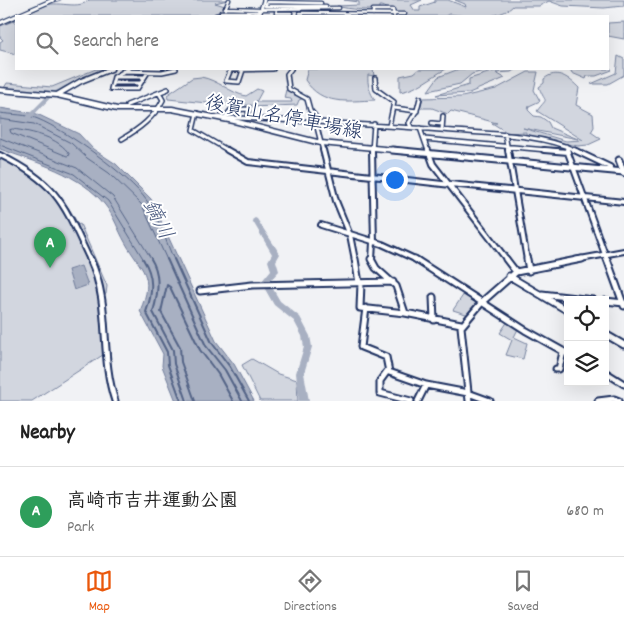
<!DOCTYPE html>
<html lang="en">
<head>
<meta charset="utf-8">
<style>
	:root { --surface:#fff; --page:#f2f2f2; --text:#222; --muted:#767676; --line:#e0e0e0; --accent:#ea580c }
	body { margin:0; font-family:Dekko,"Klee One",sans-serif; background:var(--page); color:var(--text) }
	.controls { position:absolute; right:15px; bottom:15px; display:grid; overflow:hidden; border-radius:0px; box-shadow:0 5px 20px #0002 }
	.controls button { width:45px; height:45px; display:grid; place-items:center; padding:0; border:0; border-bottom:1px solid var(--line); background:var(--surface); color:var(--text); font:25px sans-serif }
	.you { position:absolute; left:394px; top:179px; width:18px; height:18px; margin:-12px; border:4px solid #fff; border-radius:50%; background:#1a73e8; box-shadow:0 0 0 8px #1a73e833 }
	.badge { display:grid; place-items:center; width:32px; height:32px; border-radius:50%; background:var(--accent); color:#fff; font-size:16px; font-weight:700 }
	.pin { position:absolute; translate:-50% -41px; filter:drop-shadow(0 1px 2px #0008) }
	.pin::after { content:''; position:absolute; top:26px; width:18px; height:15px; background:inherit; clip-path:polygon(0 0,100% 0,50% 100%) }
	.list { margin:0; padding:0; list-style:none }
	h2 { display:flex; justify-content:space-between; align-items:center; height:65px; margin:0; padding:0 20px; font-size:21px }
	h2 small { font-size:16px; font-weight:400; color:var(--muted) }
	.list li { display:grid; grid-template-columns:32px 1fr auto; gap:15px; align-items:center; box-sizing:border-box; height:90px; padding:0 20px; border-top:1px solid var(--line) }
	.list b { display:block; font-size:19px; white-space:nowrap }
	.list p { margin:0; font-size:16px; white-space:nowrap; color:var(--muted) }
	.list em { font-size:16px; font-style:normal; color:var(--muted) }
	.icon { flex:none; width:28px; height:28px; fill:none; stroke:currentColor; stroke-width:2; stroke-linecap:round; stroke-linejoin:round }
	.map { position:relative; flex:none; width:624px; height:401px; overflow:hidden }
	.search { position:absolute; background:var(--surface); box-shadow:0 5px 20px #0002; left:15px; right:15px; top:15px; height:55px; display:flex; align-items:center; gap:12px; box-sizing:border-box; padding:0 18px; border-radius:0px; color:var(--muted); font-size:19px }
	.sheet { height:155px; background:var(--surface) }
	nav { display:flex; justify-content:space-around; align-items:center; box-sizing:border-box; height:70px; border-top:1px solid var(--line); background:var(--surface); font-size:14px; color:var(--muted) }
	nav a { display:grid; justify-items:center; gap:2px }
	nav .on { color:var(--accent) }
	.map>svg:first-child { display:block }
</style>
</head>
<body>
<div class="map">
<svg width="624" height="401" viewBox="0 0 624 401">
	<rect width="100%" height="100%" fill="#f1f2f5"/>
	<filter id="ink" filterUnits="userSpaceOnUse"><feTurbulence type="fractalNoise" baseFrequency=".02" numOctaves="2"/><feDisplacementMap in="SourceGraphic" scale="10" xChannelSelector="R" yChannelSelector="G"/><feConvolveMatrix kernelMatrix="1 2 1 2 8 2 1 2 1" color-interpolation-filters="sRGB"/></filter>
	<g filter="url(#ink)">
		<path fill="#d2d6df" stroke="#76829e" d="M89,0h139l-13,3 10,3 -12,10h-190c8,-4 15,-8 23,-11 14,-4 33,5 43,-5z
			M344,0h78l-11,5 4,6h5v-4l15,-5v-2h13l18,7 -1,-3 -10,-4h169v6l-20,2 -41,-2 -14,-5 -10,5h-26c-15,15 -45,10 -64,8l-4,2h-39l-24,-10h-3v4c-14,0 -29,0 -42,-4l22,-1v-3z
			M16,20v34l-16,-4v-8l3,-2 -3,-3v-11z
			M624,22v17l-16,-3v-13z
			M618,56l6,3v16l-16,9h-17l25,-11z
			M608,66l4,4 -16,6h-9l-1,3 -14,-6 -2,-4h38z
			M96,69h11l-43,18 -8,6 -52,-5 3,-5 45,4z
			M308,69h65l1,7 -6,-1c-1,9 2,18 7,25 -28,1 -53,6 -70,-20z
			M419,69h27c-17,9 -26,19 -46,23v-16l14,-3z
			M459,69h33l-20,5 -12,10 -32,7 10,-14z
			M501,69h15l-5,3 -15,1 9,5 -36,15 -33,2 33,-10v-6z
			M528,72h10l-4,18 6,11 -11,5 -1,4 6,6 7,1 7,5 3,6 27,11 -55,-11 43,13 17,-1 -46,-29c12,-16 9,-5 2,-24l5,-4v-4c13,-11 25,-1 35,9l-3,17 17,9 1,13 -3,5 10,7 -13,6 -10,1 -52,-10v-4l-18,1 -16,-10h5l-46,-12 -3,3 -16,-6h-12l3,-10 39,-1 34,-8z
			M201,77c17,3 29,16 45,19l11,-7 5,2 -6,11h36l-1,-3 -7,-1 2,-8 18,8 -5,2 -2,5 -46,2 1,-2h-43l-2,-2 -39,-4 -1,-4 25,-17z
			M0,154c34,16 62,36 78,71l2,-1 27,62 -1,8 -2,1 5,56 -77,50h-32z
			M466,291l16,10 -13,14 -16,-5z
			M508,321l11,6 -5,10 13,6 -4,16 -17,-4 6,-15 -12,-7z
			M252,359l26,15 19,6 1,21h-38l-18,-36z"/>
		<path fill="#a8b0c2" stroke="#707c9a" d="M0,108l37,6 42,20 14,15 23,15 35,35 65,142 18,23 20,37h-78l-14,-35 1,-12 -23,-43c16,-37 1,-40 -15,-69 -7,-12 -11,-26 -20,-37 -24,-31 -70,-43 -105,-56z
			M81,266l7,19 -14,5 -6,-20z"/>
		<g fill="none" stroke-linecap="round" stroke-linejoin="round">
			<path stroke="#536386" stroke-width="1" d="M0,113c12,2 27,1 38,6 29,12 91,56 109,82 12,17 19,41 27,59
				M0,119l34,5 37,19 16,15 22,15 33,32 25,55
				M13,129c19,3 46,8 57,26l-3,1 -56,-23 -1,-3z
				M0,138l77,30 36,29 39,63
				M0,145l74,29 34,27 36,59"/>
			<path stroke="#536386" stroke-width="2" d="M143,259c11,17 10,34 3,53l21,40 1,13 13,36
				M151,259c10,15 7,36 2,53l20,38 1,14 13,37
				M167,259l39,87 19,24 17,31
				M174,259l38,84 18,24 19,34
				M195,401l-14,-39 -1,-15 -19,-35 6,-27 3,2 30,63 18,24 15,27"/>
			<path stroke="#707c9a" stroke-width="1" d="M55,2l6,-2
				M21,16l26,-11
				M0,26l16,-7"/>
			<path fill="#a8b0c2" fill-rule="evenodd" d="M84,77l4,1 -33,16h-4v-1z
				M48,95h4v1l-21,22h-4v-2z
				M255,218l2,1 23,35 -4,7 3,10 -10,11 11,19 20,16 10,19 2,11 -8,26 5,28h-10l-3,-28 8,-26 -2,-11 -8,-15 -20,-16 -13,-23 10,-12 -3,-9 4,-7 -20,-34z"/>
			<g stroke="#1b2f5e" stroke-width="5">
				<path id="street-far3" d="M321,3l-54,-1 -2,4h61
					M225,9l4,-9
					M262,9l77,-1
					M277,9l-1,4h15
					M221,12h37l1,-3 -34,-1
					M300,13l105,1
					M373,14v-4h20l1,6
					M216,15l43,1"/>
			</g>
			<g stroke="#1b2f5e" stroke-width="6">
				<path id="street-far2" d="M128,69l-14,8 -3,12h26l11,-17
					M231,69l-5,12 13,1 4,-12
					M291,69l-4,5 2,15 18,10 3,11 5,6 -2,7
					M231,70l42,-1
					M123,71l39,1 14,-3
					M114,77h30
					M375,78l1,11 18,13 -5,24
					M113,83h27
					M127,105l41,-16
					M394,108l23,3
					M197,113l-4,17 36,21
					M226,116l5,-6 17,-1 1,8
					M219,117c78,4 157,7 235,14 38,3 88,3 123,20
					M316,123l7,28
					M432,123l10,1
					M411,127l-2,-4 8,-13 3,-12
					M420,128l8,23
					M442,130l1,-14
					M505,134l3,17
					M122,139c17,-10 32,-21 41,-39l-4,-7
					M424,139l134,12
					M566,146l2,5
					M372,151l2,-27"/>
			</g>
			<g stroke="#1b2f5e" stroke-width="8">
				<path id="street-far1" d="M227,150l21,12 203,23
					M323,150l13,51 14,34 5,25
					M372,150l2,93
					M428,150l5,14 74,96
					M508,150l19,110
					M544,150l24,2
					M567,150l40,110
					M574,150l36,17
					M0,155c59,29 64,50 90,105
					M450,184l174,18
					M321,225l61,19 35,16
					M372,260l1,-18
					M575,260l49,-9"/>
			</g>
			<g stroke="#1b2f5e" stroke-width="9">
				<path id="street" d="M90,259c22,47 9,94 25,142
					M355,259l4,24
					M371,259l5,9 20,18 9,27
					M415,259l110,71 43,24
					M506,259l10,13
					M527,259l2,12
					M607,259l17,47
					M509,276l59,35
					M361,283l-1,25 45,5 56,11
					M200,291l52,-6 141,-3
					M542,294l51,6
					M433,297l1,23
					M605,301l19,2
					M366,308l-5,39 25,10 3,15 37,13 42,8 22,8
					M605,334l19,11
					M556,369h3l4,-17
					M388,370l-8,11v12l31,8
					M605,372l19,12
					M418,401l8,-16
					M469,401l-8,-74 22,-26 33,-29 66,-13
					M598,401l16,-2 5,2"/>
			</g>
			<g stroke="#1b2f5e" stroke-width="5.5">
				<path id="secondary-far2" d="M259,16l5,-16"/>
			</g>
			<g stroke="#1b2f5e" stroke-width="7">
				<path id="secondary-far1" d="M0,90l57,5 60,14h55l62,12 87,22 84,8
					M57,95l24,-14 30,-12"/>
			</g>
			<g stroke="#1b2f5e" stroke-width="9">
				<path id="secondary" d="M392,150l232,22
					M619,160l5,13"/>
			</g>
			<g stroke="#1b2f5e" stroke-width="5.5">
				<path id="primary" d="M0,23l53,-23"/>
			</g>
			<use href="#street-far3" stroke="#fff" stroke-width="2.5"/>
			<use href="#street-far2" stroke="#fff" stroke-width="3"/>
			<use href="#street-far1" stroke="#fff" stroke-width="4"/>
			<use href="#street" stroke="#fff" stroke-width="5"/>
			<use href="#secondary-far2" stroke="#fff" stroke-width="3"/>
			<use href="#secondary-far1" stroke="#fff" stroke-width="4"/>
			<use href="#secondary" stroke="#fff" stroke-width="5"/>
			<use href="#primary" stroke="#fff" stroke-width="3"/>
		</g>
	</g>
	<g text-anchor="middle" stroke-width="4" stroke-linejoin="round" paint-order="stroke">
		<g font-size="20" fill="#1b2f5e" stroke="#fff">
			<text transform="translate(284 116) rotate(11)" y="7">後賀山名停車場線</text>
		</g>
		<g font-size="21" font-style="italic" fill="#4c5c81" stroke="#fff">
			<text transform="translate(159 219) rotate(63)" y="7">鏑川</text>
		</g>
	</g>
</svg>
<div class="controls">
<button><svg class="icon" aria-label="locate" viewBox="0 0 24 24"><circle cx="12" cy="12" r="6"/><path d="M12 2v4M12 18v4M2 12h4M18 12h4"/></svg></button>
<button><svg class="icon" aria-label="layers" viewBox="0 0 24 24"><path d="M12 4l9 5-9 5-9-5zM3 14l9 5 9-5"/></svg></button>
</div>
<div class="you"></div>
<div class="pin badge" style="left:50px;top:268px;background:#2e9e5b">A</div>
<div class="search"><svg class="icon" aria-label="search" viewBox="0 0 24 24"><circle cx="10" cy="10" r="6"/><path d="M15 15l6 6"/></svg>Search here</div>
</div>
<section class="sheet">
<h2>Nearby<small></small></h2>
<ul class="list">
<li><span class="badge" style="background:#2e9e5b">A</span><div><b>高崎市吉井運動公園</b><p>Park</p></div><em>680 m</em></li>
</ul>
</section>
<nav>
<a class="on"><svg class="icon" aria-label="map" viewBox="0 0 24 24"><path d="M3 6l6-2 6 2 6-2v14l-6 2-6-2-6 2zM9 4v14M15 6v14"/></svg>Map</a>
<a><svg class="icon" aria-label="directions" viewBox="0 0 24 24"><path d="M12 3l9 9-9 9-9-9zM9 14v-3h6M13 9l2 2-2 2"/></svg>Directions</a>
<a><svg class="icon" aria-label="saved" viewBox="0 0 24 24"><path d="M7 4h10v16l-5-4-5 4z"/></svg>Saved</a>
</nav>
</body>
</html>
